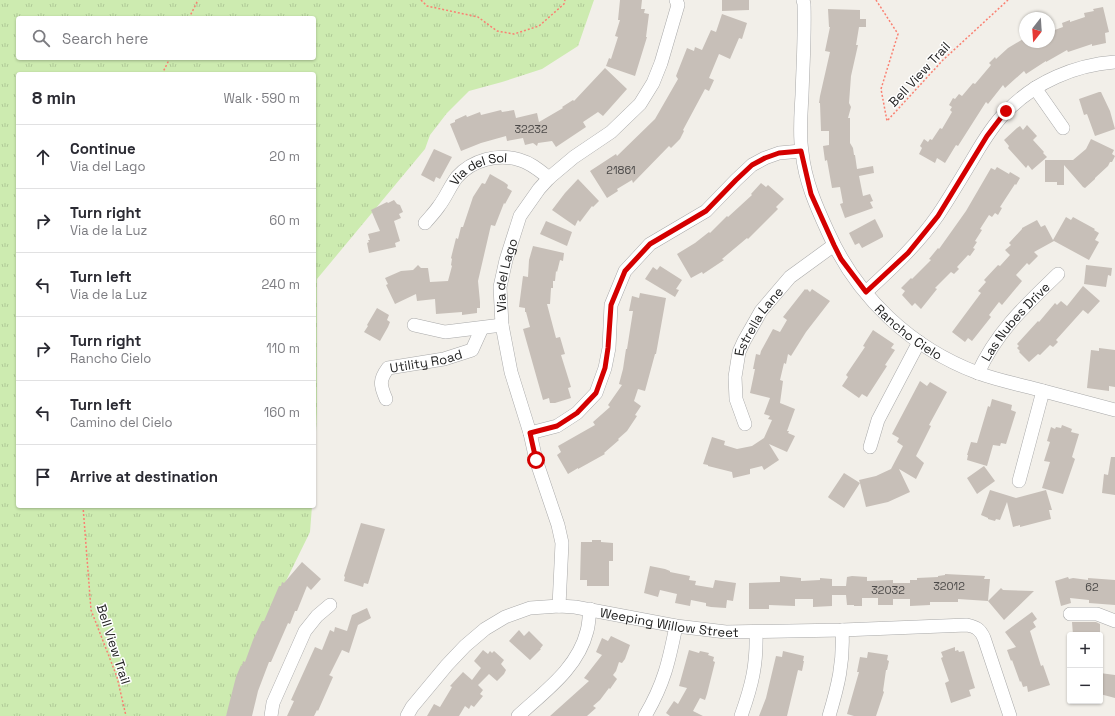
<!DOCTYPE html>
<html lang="en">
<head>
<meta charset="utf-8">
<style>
	:root { --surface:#fff; --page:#f2f2f3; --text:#2b2b33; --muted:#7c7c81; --line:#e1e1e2 }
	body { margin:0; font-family:"Space Grotesk",sans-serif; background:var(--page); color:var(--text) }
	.controls { position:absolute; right:12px; bottom:12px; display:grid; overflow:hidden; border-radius:4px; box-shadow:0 1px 3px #0004 }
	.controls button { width:36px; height:36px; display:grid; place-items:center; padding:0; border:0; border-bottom:1px solid var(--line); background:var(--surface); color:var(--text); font:20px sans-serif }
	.compass { position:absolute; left:1019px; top:12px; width:36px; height:36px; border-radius:50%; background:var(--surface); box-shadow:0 1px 3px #0004; rotate:197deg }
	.stop { position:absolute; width:12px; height:12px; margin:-9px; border:3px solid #d40000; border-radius:50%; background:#fff }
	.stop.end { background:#d40000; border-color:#fff; box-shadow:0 1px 4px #0008 }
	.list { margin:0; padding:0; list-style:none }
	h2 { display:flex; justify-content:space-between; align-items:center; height:52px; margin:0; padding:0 16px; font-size:17px }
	h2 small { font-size:13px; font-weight:400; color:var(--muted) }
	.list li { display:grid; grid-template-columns:26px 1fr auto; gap:12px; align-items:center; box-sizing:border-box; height:64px; padding:0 16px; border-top:1px solid var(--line) }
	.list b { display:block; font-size:15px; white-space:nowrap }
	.list p { margin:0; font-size:13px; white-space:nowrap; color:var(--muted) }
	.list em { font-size:13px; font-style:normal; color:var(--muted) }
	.icon { flex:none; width:22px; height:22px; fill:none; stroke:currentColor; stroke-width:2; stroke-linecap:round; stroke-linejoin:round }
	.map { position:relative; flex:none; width:1115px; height:716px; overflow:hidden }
	.search { position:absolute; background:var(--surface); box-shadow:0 1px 3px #0004; left:16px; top:16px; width:300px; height:44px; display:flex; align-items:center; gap:10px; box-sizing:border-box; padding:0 14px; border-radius:4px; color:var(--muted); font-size:15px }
	.panel { position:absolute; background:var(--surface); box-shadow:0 1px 3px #0004; left:16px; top:72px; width:300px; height:436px; border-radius:4px }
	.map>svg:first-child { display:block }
</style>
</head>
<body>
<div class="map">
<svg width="1115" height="716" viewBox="0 0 1115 716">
	<defs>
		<pattern id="grass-tufts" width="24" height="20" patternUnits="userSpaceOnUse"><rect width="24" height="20" fill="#cdebb0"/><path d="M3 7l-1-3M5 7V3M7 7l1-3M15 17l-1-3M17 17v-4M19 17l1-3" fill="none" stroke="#b0c997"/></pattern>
	</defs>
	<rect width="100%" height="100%" fill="#f2efe9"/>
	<path fill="url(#grass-tufts)" fill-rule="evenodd" d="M0,0h594l-16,46 -36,23 -40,13 -33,9 -22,22 -17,22 -5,14 -108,130v134l-3,57v-396h-296v432h294l-2,26 -28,57 -56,127h-226zM18,18h296v40h-296z"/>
	<path fill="#c7bfb8" d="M620,0h22l-1,9h4l-1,4 5,1 -3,23h1l-12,39 -29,-10 3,-8 2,1 7,-22 -3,-1 5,-16h-2z
		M722,0h27v10l-27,1z
		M1103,7l6,25 -4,1 1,10 -14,3v-2l-24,8 -1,-2 -21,12v-1l-20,13 -2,-3 -19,17 -2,-3 -15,19 -2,-2 -28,44 -2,-1 -11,18 -8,-5 -2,5 -16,-9 3,-6 -2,-2 4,-7 4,3 2,-3 2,1 8,-12 2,1 10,-17 -2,-2 2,-3 -3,-2 4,-7 2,1 4,-5 3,2 11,-13 2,1 16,-19 -2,-2 6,-6 1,2 12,-11 17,-10v4h24v-10l14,-5 -1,-4 8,-3v2l15,-5 -1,-4 10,-2 -1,-2z
		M828,9l32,1v9h6v8h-7l-3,18h2l-7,31 -2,27 2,4 -3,11h2v25l3,5 1,7h1l2,14 16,-3 1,7 -15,3 4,20 7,-2 3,7 -3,1 3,6 -28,10 -5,-14 3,-1 -3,-16 -8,1 -5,-28 -2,1 -2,-15 6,-1v-14h-8l-1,-28h-1l1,-7 10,-44 -5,-1 5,-24h-1z
		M722,14l25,9 -5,16 -3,-1 -9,21 -11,-5 -10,24 5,2 -5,11 -4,-2 -22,41 1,1 -4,8 -9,9 -2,-2 -36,37 -1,-3 -15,9 1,2 -11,7 -17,-27 26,-17 1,2 38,-37 23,-40 -2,-3 11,-28 7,3 1,-4 7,3 9,-20 5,2z
		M605,68l22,21 -24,27 -5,-4 -15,10 3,5 -30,20 -4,-6 -14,2 -1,3 -4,-3 -8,2 -2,-7 -16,3 -1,-5 -25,7 -20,8 -11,-27 5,-2v-2l11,-5 1,2 13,-5 1,3 20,-5 1,2 12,-2 2,8 21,-5 2,9 24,-14 -1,-1 11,-7 1,1z
		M1099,92h2l9,19 5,18 -20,7 -8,-22 -3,1 -5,-16z
		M1027,125l10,11 -4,4 11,12 -1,1 4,4 -15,13 -4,-5 -2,3 -8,-9 -10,-11 1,-2 -5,-6 13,-12 3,-2 3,4z
		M1091,139l23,11 -2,4 3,2 -3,6h-2l-2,4 -13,12v1l-10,9 -2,-1 -19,-22v20h-7v-3h-12v-22h28l13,-11z
		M434,149l18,8 -12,22 -4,-2 -2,5 -13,-7z
		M997,167l12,7 1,-2 10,6 -4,7 -1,-1 -15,23 2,1 -4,7 -3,-2 -3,4 -3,-2 -9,14 2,1 -7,11 2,1 -4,6 2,1 -5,7 -2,-1 -11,12 2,2 -5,5 -3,-2 -16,16 2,1 -16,20 -6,-6 -3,3 -10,-11 3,-4 -4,-3 10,-10 1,1 19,-19 -2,-1 9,-11 1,1 27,-38 25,-43 4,2z
		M490,174l14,8 4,3 -1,3 5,3 -7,13 -1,-1 -9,23 -4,-1 -13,56 2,21v6h-3v5l-15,2v-3l-26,2 -1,-15 -18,2 -1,-7 -21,10 -9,-19 2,-1 -3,-6 16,-7 12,-1 5,-5 3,3h7l2,14 18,-1 4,-15 -1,-1 1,-6 -1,-1 5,-20 2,1 3,-12h2l10,-30 9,-14 3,1z
		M578,179l21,22 -6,6 -1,-1 -12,16 -2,-2 -3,6 -23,-16 13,-17z
		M761,183l5,4 2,-2 16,14 -8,8 2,2 -30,30 -1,-1 -25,21 2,1 -21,14 -1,-2 -11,6 -14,-24 18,-11 14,-11 1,1 17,-17 1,1 24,-22 -1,-1z
		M394,200l3,4 3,1 3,7 -4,2 2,4 -7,3 6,20 -5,2 1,4 -27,6 -2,-10 2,-1 -1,-2h2l-2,-6 12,-3 -9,-21 16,-8 1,1z
		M1066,217l5,3 2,-3 22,12 -1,1 5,3 -4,7 4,2 -10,18 -35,-19 -20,11 4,4 -9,9 -2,-2 -11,12 6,6 -20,24 -3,-3 -10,13 2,2 -19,24 -4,-3 -3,4 -13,-10 29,-39 -3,-2 8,-9 -2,-2 14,-15 2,1 10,-11 -5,-5 6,-5 -2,-2 13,-14v-1l15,-8 4,7 4,-2 8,15z
		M875,219l8,16v2l-21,11 -3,-5 -4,2 -6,-12z
		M546,221l26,11 -5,14 -27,-12z
		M533,246l31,7 -1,8 -3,-1 -3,12 -1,-1 -1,10h-2v7h-2l-1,16h-3l9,34 4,-1 5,17 -4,1 10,32 -3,1 3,10 -16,5h-5l-1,-5 -6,2 -20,-71 7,-2 -4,-15h-1v-4l-6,-1 4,-31 5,1 1,-17z
		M1086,265l26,3 -1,8 -3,-1 -2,12 -22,-3z
		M660,266l22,14 -6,9 3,1 -4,7 -30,-18 8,-12 4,3z
		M1083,286l17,15 -12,13 -5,-4 -27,30 2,2 -5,5 -3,-2 -10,10 -2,-1 -9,8 -10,-10 1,-1 -3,-3 2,-2 -2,-2 21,-23 1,1 16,-19 2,2 4,-4 6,5z
		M805,289l1,1 1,-1 3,3 2,-3 18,12 -24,31 -15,24 -3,-2 -2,10 -2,-1 -4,17 3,1 -3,22 15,6 -8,22h2l-1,2 7,3 -8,16 -18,-8 10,16 -15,10 -2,-4 -12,3v5l-17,4 -1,-6 -24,-6v-1l-5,-1 9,-27 13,4 -1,4 13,4 15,-3 12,-8 8,-18 -4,-1 2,-3 -6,-2 6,-16 -20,-5 5,-24h-2l3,-15 4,1 1,-4 12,-22 7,3 7,-12 -4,-3z
		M640,293l26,5 -10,56h-1l-10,37 -7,-2 -4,12 7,5 -6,9 2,1 -10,15 -9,8 1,1 -15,13 1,1 -27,15v-1l-10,6 -11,-19 4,-3 -3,-6 37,-21 -2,-3 17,-15 -2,-2 14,-20 -3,-1 4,-15 3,-20h1l6,-38h-4l3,-15 7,2z
		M377,308l12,7 -2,5 3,2 -2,5 -8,14 -16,-9 4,-6 -1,-1z
		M873,330l21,14 -3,4 4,2 -10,15 2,1 -20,31 -5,-3 -3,4 -17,-12 6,-9 -2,-2 19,-28 -2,-1 3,-5z
		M1099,348l16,2v37l-6,-1v5l-22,-3 4,-38 8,1z
		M920,381l7,5 3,-4 17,10 -18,33 2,1 -15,30 8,7 -8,16 -17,-10 11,23 -22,10 -22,5 -6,-24 -16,25 -15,-10 -1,-1 16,-24 16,10 -1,-3 17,-4 15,-7 12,-23 -6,-4 2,-4 -7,-4z
		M992,399l20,6 -1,5 5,2 -10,32 -5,-1 -1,3 -7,-1 -6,21 -20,-6 1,-5h-1l4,-13 6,1 11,-37 2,1z
		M1062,425l10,4 -1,3 8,2 -7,23 3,2 -12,35 -21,-6 8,-26 -6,-1 6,-19 -3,-1 4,-14 4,2 1,-2 5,1z
		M1111,457h4v38l-13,-2 2,-19 4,1z
		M984,466l11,15 -18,13 -10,-16z
		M990,490l26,8 30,-8 6,20h-3l2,9 -31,8v-2l-7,2 -6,-25 -7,18 -4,-1 -1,2 -7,-2v-1l-7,-3z
		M361,523l24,6 -17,55 -4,-1 -1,4 -19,-6 1,-4 -1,-1z
		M592,540h9v2l12,1v18h-4v25h-22v-6h-7l1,-38h11z
		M302,562l19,17 -10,11 -4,-4 -10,25h-2l-5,13 -2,-1 -17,39h-2l-11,29 -6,25h-26l10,-39 5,-12 1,1 1,-5 2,1 8,-22 9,-19h2l15,-35h2l1,-4 2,1z
		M650,566l15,3 5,2v1l20,4 -1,4 7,1 -1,4 18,3 2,-8 21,3 -3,18 -6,-1 -1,8 -15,-1 -5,-1v-3l-15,-3 -1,6 -15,-3 2,-9 -17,-4 -2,7 -14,-4z
		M945,574l40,2 -1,3h6l-2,22 13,-13 2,2 31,1 -30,29 -16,-19 -30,-2v3h-28v3l-20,1v-7h-17v6h-15v-7h-16v8h-8v-1h-7l-1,-10h-14v11l-19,1v-8h-18v7l-26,-1v4h-20v-26l31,-1v-6l21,2v3l19,-1v-2l12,1v7h14l1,-9 5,-1 15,1v4l26,-1v3h17v-3h7v-2l21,-1v-1l7,-1z
		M1068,577l1,2 4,-1 15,2v-2l27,2v25l-26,-2v-3l-19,-2 1,5 -10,3 -6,-25z
		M367,608l4,10 -13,7 -9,28 -7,-3 -12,24 -1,1 4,2 -15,34 -1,-1 -3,6h-27l7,-15 -3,-1 24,-53 7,3 8,-20 4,2 1,-5 12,4 5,-16z
		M1032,612l5,7 -4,3 3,5 -6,4 11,35 2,-1 7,20 -22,7 -1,-6 -4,1 -2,-6 -1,1 -8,-22 -1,1 -4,-11 9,-3 -11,-15z
		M1072,622h24l4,2v11h-27z
		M519,630l5,6 5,-5 14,14 -3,4h1l-11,11 -21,-19z
		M611,636l19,9 -5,14 -3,4 -3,-1 -3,9 -3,4 4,4 -7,10 -1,-1 -9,12 -7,6 3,2 -9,8h-37l39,-35 -5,-3 18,-23 -6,-3 6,-14 6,3z
		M955,647v4l3,-1 1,2 5,-1 11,37 -6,2 2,6 -20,7 -6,-20 4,-2 -8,-23 2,-1 -2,-5z
		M483,650l5,4 2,-3 2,2 2,-2 10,9 -3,4 5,6 -2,4 -7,7 -8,-7 -11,11 5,5 -3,4 3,2 -9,11 -3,-2 -2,4 -4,-3 -6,10h-32l7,-12 6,3 12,-20 -2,-1 13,-14 9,8 9,-12 -7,-7z
		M689,650l10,3 1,-2 9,2 -1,2 6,2 -1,4 2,1 -8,32 -2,6 -5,-2 -7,13 10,5h-33l-4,-3 8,-12 4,3 9,-16 -8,-2z
		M783,651l21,5 -1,5h1l-2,10 -4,-1 -11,46h-28l7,-18 10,-42 6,1z
		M868,652l20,3 -1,5 2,1 -2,9h-1l-3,21 1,1 -8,24h-22l-7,-2 12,-42h-2l3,-15 7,1z
		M1100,673l15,2v23l-15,-4z"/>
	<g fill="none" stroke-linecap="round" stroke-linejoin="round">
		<g stroke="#a9a9a9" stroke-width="14">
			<g id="minor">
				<path id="s1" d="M803,0l1,4c1,30 -1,60 -2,91 -1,19 -3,38 0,57 3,29 14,54 26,80 29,65 83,116 150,141 19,7 39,11 58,16 26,7 53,14 79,21"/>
				<path d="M1035,88l28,40"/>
				<path id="s2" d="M425,223c5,-6 10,-11 14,-17 7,-9 11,-20 18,-29 15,-17 41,-24 63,-17 11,3 20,11 29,18"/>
				<path d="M866,292c26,-24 52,-48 72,-77 14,-21 27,-43 40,-65 8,-13 17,-28 29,-39 28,-29 68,-46 108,-49"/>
				<path d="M414,325l31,7 57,-7"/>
				<path id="s3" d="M978,373c19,-42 48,-68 80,-99"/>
				<path id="s4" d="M386,399c-6,-14 -7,-19 2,-31l56,-9 28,-9 10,-22"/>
				<path id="s5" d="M745,424l-9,-25 -1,-22 4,-25 5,-11 17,-30 29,-34 44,-32"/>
				<path d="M530,433l27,-7 20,-13 19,-20 9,-25 4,-20 2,-43 14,-34 25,-27 56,-33 30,-31 16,-15 13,-7 14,-5 22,-2"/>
				<path d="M870,447l8,-27 41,-78"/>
				<path d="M1019,481l24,-90"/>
				<path id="s6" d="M559,606l3,-63 -4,-18 -22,-65 -6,-27 -19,-61 -9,-47 -2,-38 6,-27 14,-44 19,-27 10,-11 25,-21 37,-25 29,-28 13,-21 8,-20 17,-58 -2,-5"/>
				<path d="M1070,614h27l18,7"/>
				<path d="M271,716l2,-13 32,-72 12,-15 13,-11"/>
				<path id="s7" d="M407,716l5,-9 35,-42 18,-19 20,-17 20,-12 25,-9 29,-2 16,1 101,19 50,6 116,-2 125,-5c9,2 13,4 17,13l26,78"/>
				<path d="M518,716c27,-25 60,-48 69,-85 2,-7 2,-15 3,-22"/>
				<path d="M645,716c19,-32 24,-55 31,-90"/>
				<path d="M741,716c11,-31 16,-51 15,-84"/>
				<path d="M829,716c9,-30 15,-54 13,-86"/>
			</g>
		</g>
		<path stroke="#fa8072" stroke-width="1.5" stroke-dasharray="2 2" stroke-linecap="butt" d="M421,0l6,6 51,11 19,14 17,3 25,-8 25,-22 1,-4
			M876,0l22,34 -17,55 6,32 56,-61 65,-60
			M189,18l9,-18
			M162,74l8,-16
			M83,506l8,104 26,67 9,39"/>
		<use href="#minor" stroke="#fff" stroke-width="13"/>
	</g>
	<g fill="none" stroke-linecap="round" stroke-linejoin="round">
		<path stroke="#d40000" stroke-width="5" d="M536,460l-6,-27 27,-7 20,-13 19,-20 9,-25 3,-20 3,-43 14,-34 25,-27 56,-33 30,-31 16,-15 13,-7 14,-5 22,-2 10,43 23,51 7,14 25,33 42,-39 30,-37 49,-80 19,-25"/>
	</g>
	<g text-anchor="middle" stroke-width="3" stroke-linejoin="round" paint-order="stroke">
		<g font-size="11" fill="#4b4948">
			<text x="531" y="133">32232</text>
			<text x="621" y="174">21861</text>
			<text x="949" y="590">32012</text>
			<text x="1092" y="591">62</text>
			<text x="888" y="594">32032</text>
		</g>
		<g font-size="13" fill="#222" stroke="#fff">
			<text transform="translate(919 74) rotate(-47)" y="5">Bell View Trail</text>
			<text dy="5" stroke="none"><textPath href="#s2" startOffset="80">Via del Sol</textPath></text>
			<text dy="5" stroke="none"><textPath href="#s6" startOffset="340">Via del Lago</textPath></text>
			<text dy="5" stroke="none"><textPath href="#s3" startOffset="64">Las Nubes Drive</textPath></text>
			<text dy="5" stroke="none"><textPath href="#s5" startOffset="110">Estrella Lane</textPath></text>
			<text dy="5" stroke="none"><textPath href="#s1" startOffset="367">Rancho Cielo</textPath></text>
			<text dy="5" stroke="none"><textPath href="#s4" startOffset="72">Utility Road</textPath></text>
			<text dy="5" stroke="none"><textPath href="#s7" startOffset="308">Weeping Willow Street</textPath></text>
			<text transform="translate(114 644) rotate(72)" y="5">Bell View Trail</text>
		</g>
	</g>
</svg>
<div class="controls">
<button>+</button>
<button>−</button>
</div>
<svg class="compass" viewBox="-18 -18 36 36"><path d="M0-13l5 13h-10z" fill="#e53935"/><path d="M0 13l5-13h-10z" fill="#7c7c81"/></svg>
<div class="stop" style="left:536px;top:460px"></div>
<div class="stop end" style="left:1006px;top:111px"></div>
<div class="search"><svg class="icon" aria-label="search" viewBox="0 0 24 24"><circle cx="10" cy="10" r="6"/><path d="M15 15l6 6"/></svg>Search here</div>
<section class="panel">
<h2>8 min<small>Walk · 590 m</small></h2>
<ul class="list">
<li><svg class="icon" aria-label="ahead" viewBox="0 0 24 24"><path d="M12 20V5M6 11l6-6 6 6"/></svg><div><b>Continue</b><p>Via del Lago</p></div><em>20 m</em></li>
<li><svg class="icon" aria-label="right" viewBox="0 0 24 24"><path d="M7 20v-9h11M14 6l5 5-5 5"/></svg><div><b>Turn right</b><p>Via de la Luz</p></div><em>60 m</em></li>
<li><svg class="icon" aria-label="left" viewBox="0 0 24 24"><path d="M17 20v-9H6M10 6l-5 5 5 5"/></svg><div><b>Turn left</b><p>Via de la Luz</p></div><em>240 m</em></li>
<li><svg class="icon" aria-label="right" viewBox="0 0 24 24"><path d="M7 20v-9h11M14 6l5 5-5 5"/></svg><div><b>Turn right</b><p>Rancho Cielo</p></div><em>110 m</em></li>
<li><svg class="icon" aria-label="left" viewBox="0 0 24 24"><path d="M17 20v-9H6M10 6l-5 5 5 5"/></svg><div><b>Turn left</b><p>Camino del Cielo</p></div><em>160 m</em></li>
<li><svg class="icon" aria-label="arrive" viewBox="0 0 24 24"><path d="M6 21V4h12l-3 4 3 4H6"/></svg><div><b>Arrive at destination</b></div></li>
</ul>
</section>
</div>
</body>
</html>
